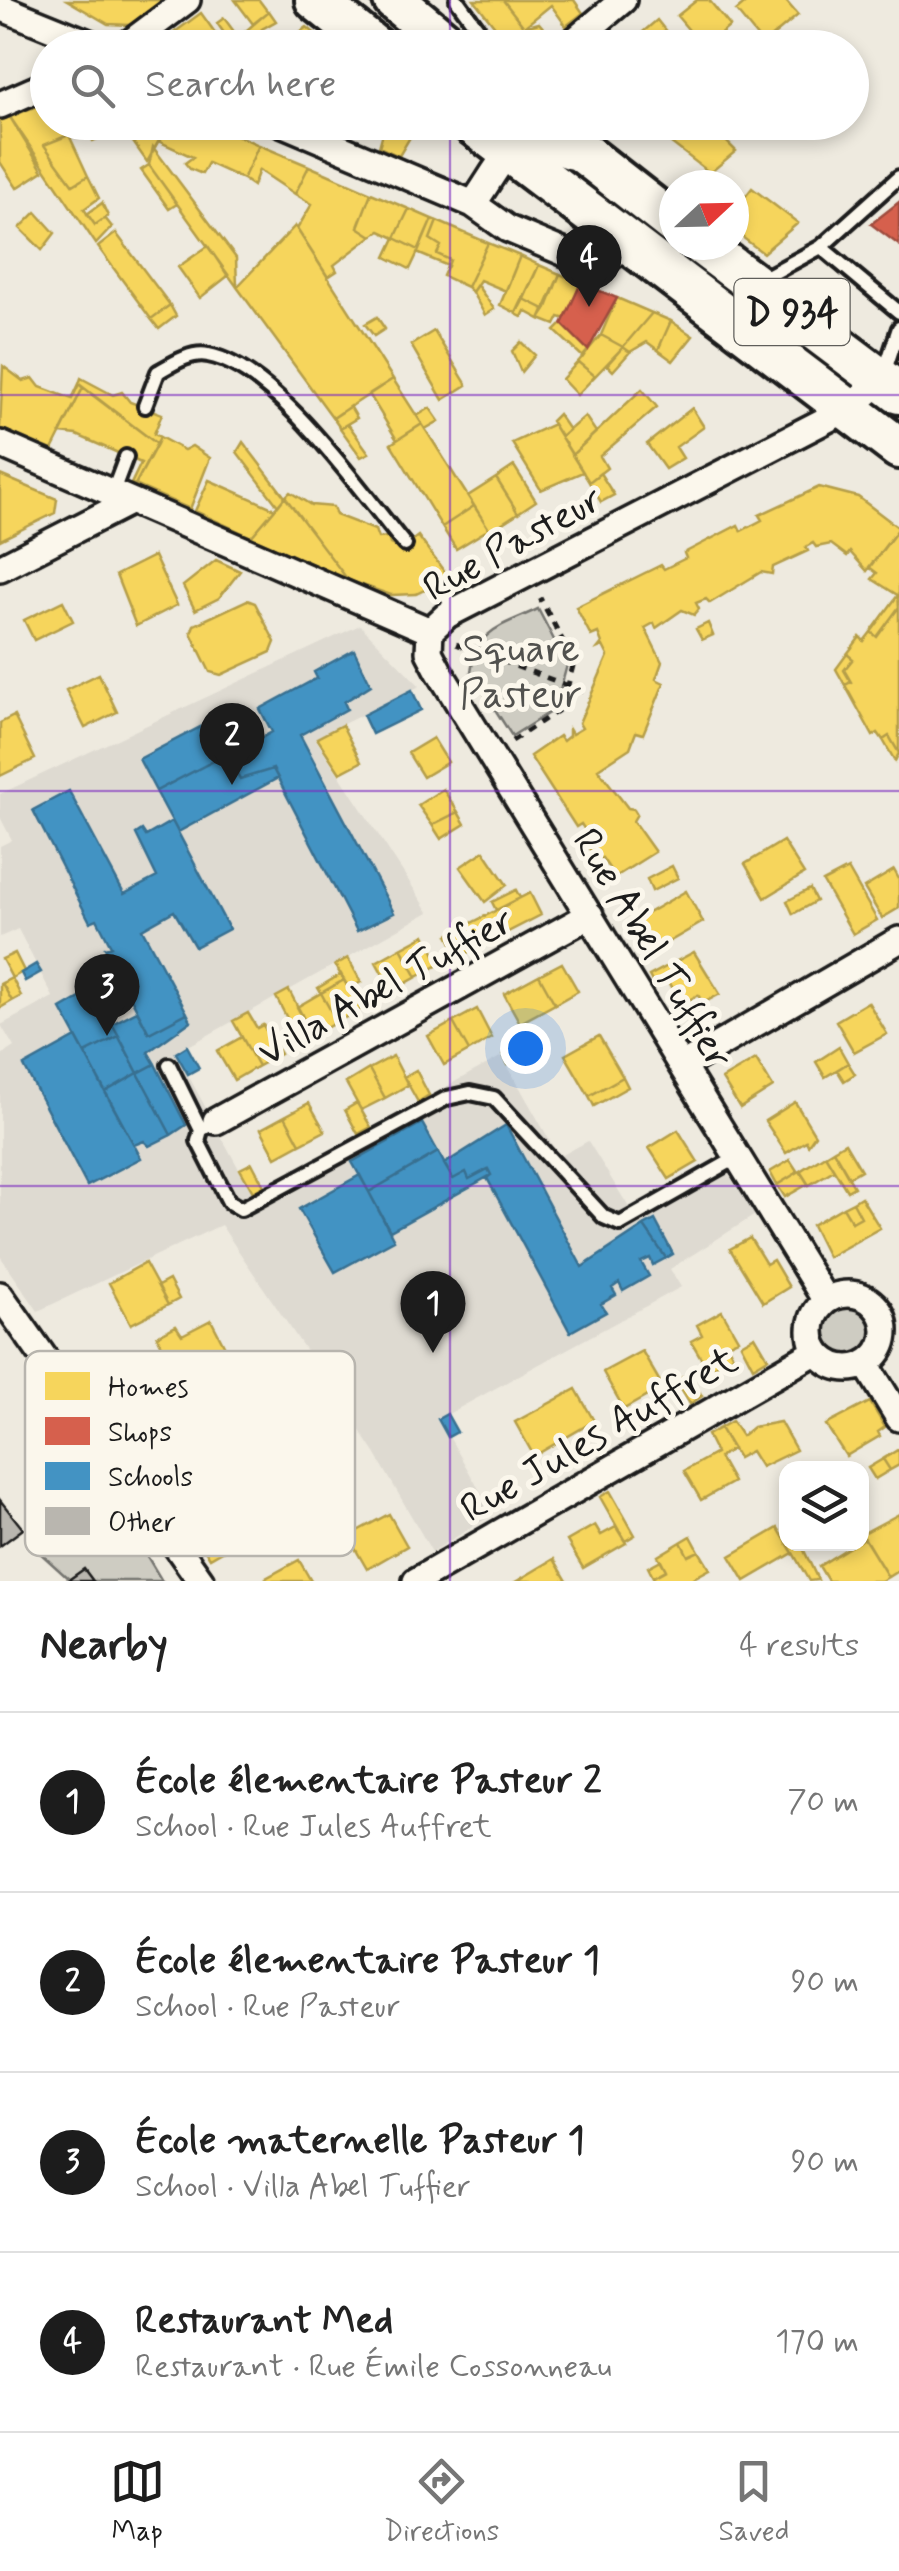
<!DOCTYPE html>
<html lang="en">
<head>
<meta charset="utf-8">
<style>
	:root { --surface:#fff; --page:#f6f6f6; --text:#222; --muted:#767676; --line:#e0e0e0; --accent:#1c1c1c }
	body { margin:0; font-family:Mynerve,sans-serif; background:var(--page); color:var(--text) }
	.controls { position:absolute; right:30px; bottom:30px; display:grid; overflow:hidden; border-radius:20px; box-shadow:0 5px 15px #0003 }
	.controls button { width:90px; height:90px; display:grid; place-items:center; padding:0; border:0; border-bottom:2px solid var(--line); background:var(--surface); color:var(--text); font:50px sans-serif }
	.compass { position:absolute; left:659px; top:170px; width:90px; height:90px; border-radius:50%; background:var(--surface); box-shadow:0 5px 15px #0003; rotate:68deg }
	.you { position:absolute; left:525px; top:1048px; width:35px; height:35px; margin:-25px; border:8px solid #fff; border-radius:50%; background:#1a73e8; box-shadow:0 0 0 15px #1a73e833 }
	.badge { display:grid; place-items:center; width:65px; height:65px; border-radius:50%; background:var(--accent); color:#fff; font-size:32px; font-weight:700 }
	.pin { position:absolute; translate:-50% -82px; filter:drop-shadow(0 2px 5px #0008) }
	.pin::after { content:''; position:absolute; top:52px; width:35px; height:30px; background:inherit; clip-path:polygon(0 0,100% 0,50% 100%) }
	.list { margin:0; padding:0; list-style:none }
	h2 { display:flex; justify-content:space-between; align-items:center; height:130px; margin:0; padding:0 40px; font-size:42px }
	h2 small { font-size:32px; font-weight:400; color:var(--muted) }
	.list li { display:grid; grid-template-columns:65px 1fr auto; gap:30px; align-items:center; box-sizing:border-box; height:180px; padding:0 40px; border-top:2px solid var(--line) }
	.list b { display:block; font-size:38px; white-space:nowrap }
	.list p { margin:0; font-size:32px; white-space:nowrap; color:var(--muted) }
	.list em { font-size:32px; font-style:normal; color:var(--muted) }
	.icon { flex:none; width:55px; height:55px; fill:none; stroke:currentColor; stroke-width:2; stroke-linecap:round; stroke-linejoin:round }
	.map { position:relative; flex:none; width:899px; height:1581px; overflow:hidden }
	.search { position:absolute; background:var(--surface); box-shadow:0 5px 15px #0003; left:30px; right:30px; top:30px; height:110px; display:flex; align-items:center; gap:25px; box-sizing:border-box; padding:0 35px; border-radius:55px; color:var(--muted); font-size:38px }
	.sheet { height:850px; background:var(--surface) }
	nav { display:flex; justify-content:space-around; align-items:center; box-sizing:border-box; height:140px; border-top:2px solid var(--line); background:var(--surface); font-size:28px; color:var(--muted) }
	nav a { display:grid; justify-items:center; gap:5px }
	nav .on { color:var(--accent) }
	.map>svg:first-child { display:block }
</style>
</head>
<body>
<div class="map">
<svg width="899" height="1581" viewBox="0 0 899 1581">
	<rect width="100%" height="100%" fill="#eeeadf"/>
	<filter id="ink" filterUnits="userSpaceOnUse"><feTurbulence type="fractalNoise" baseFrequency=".01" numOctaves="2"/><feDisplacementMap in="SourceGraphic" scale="20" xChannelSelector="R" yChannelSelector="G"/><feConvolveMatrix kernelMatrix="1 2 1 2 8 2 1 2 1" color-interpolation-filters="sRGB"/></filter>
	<g filter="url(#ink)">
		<path fill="#dedad1" d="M360,625l60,61 -105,52 114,174 -253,141 76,140 250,-137 57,101 29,-16 42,68 87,-52 38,58 -85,54 11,18 -242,132 54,95 -61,38 -57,-99 -154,-228 -183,86 -38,-55v-200l14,-9 -13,-22 52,-28 -35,-68 -18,8v-91l12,-6 -12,-23v-23z"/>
		<path fill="#ceccc2" stroke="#75746f" stroke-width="2.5" d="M538,609l29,56 -12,44 -43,27 -41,-64c7,-44 29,-45 67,-63z
			M819 1331a29 29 0 1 1 58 0a29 29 0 1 1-58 0Z
			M52,1446l89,100 21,35h-91l-44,-40z"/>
		<path fill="#f6d55c" stroke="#b59e49" stroke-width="2.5" d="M67,0h96l-33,25 -22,-1z
			M235,0h24l9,12 -15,12z
			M474,0h29l21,27 15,-4 12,14 -12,11h-27z
			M503,0h71l9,13 -17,13 -15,-21 -27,22z
			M697,0h12l21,26 -26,22 -27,-32z
			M749,0h36l13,15 -35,29 -27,-33z
			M269,11l7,10 -14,8 13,19h-49z
			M201,13l25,35h-57l-1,-11z
			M224,18l14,19 -7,6 -14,-20z
			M657,20l22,28h-55z
			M307,27l16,13 -9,8h-37z
			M48,101v21h71l3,6 -29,13 -8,-13 -41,17 29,40 15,-9 11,22 -15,11 11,16 10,-7 7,9 -16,17 -86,-127z
			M10,117l33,54 -26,17 -17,-26v-41z
			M119,122h50l-22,40z
			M169,122h39l51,23 -16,34 -35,-16 -6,11 -12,-5 -5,-6 8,-6 -33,-15z
			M386,122h33l-20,34 -20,-9z
			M644,122h63l29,29 -26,22z
			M69,135l19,41 -15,9 -29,-40z
			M259,145l50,21 -14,28 -36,-24 -6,16 -10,-7z
			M153,147l83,111 1,29 -88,-122z
			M149,165l28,39 -8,5 -28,-39z
			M309,166l62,27 -13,34 14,9 -38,29 3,6 -9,6 -31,-48 15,-25 -17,-10z
			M752,188l46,35 -35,30 -29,-22v-20z
			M371,193l38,16 -14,29 -15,-7 -8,5 -14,-9z
			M102,203l6,13 -13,9 -8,-11z
			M409,209l23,10 -13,31 -24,-12z
			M36,212l19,21 -13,17 -22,-22z
			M432,219l5,2 -7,18 11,7 -4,8 13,6 -2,6 -31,-13z
			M437,221l51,22 -21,44 -24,-11 7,-16 -13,-6 4,-8 -11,-7z
			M295,226l98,153 -60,39 -96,-131z
			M116,233l54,72 -19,14 -53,-72z
			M395,238l24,12 -9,19 -24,-12z
			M488,243l32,13 -14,35 -26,-11 -8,12 -5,-5z
			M208,246l20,30 -28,22 -22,-31z
			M520,256l19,9 -23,48 -16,-8z
			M539,265l21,9 -14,36 -22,-11z
			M560,274l21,9 -15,36 -7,-2 -4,8 -15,-6z
			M477,285l17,24 -9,6 -13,-23z
			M617,298l35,15 -29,34 -22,-12z
			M524,299l22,11 -6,9 -15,-8 -3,6 -6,-3z
			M170,305l6,11 -17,13 -8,-10z
			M652,313l19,8 -13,29 -11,-8 -17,10 -7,-5z
			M377,317l8,12 -11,7 -9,-12z
			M671,321l22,15 -20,25 -15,-11z
			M562,324l26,26 -5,7 -28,-26z
			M434,331l33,54 -24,15 -32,-55z
			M601,335l22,12 -28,29 -17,-14z
			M521,342l14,13 -14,17 -9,-21z
			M623,347l7,5 -17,19 -6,-6z
			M578,362l17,14 -18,19 -15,-16z
			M3,366l20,15 10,-3 7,9 32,12 7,-15 4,4 -31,62 -52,-22z
			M81,378l32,17 9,-3 8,10 32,12 -8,20 6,3 -3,7 -78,-60z
			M393,379l29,45 -25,16 -28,-46z
			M83,388l74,56 -22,41 -4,-1 10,-21 -64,-28 -17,-2z
			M642,389l15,18 -57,49 7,12 -18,14 -17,-27z
			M350,406l7,12 -17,10 -7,-10z
			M430,408l9,13 -14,8 -8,-13z
			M692,408l12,19 -28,20 7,11 -18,11 -18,-25z
			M558,414l11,16 -8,7 -10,-16z
			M585,416l11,16 -24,23 -11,-18z
			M348,424l21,29 -8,4 -21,-29z
			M422,424l52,82 -32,21 -51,-83z
			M553,424l30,48 -42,18 -29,-47z
			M160,437l24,13 8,-4 18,12 -20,51 -55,-24z
			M243,442l42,55 -7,9 -41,-54z
			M514,466l22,35 -18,12 -22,-35z
			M600,473l14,22 -13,7 -12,-20z
			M0,475l57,24 -2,14 -55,27z
			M496,478l22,35 -28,18 -22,-35z
			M209,480l66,29 -24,28 -56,-26z
			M819,487l39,10 41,31 -32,43 -17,-19 -3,4 -16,-12 -15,3 -3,-4 -7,4 2,4 -35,16 -1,7 -11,-2 -51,31 -4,-4 -10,4 3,6 -5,6 -12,-5 -26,18 -2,-5 -9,5 17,34 -6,17 8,4 -21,51 -7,-2 -6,16 -32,21 30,39 6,1 3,5 -4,7 22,31 -40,25 -13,-19 -5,3 -9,-15 5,-4 -12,-18 -5,3 -46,-71 29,-20 4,5 6,-5v-7l3,5 10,-6 -3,-5 29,-67 -5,-10 -5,2 4,-5 -4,-10 -7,3 -15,-29 85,-42 3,4 22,-11 -2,-5 54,-28 3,6 21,-11 -3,-5z
			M290,492l21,13 22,2 3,8 39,15 3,8 10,-1 2,7 11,5 17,-13 31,42 -33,16 -25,1 -43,-15 -63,-83z
			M285,497l63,83 -97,-43z
			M474,506l15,23 -33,20 -14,-22z
			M899,528v68l-27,-17 5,-6 -8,-6z
			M154,556l23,49 -41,21 -20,-51z
			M216,560l24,11 -21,27 -24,12 -12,-24z
			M898,595l1,12 -22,30 -6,-5z
			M247,600l8,3 20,39 -4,10 -50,23 -11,-3 -19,-39 3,-8z
			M63,601l10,20 -39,19 -10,-20z
			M899,607v146l-10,-17 -6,4 -5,-7 -5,3 -28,-51 6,-3 -7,-12 9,-11 -6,-5 13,-17 4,4 7,-9 6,5z
			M708,623l5,12 -11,5 -6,-11z
			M847,654l6,5 -9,11 7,12 -6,3 -9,-16z
			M99,674l18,38 -32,16 -19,-38z
			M14,716l21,43 -35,17v-53z
			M342,725l19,37 -21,11 -23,-35z
			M889,736l10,17 -4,8 -12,-21z
			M433,738l15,24 -25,15 -15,-24z
			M443,789l15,23 -26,13 -14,-20z
			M458,812l7,12 -24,15 -9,-14z
			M783,841l21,33 -39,24 -20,-34z
			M484,851l23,34 -22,17 -25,-35z
			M672,866l6,12 -26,13 -5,-12z
			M848,869l29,51 -24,14 -30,-52z
			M894,870l5,9v29l-17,10 -18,-30z
			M810,889l6,12 -23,13 -6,-13z
			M516,890l4,8 -24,12 -4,-8z
			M686,891l17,31 -50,29 -17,-31z
			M530,893l11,22 -82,42 -11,-22z
			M425,935l15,29 -23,13 -16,-29z
			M401,948l16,29 -25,14 -16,-29z
			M694,952l26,42 -17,9 -5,-8 -16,9 -14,-24 -13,7 -6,-11z
			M15,953l9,18 -12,7 -10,-19z
			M348,958l13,24 -12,7 -14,-24z
			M562,963l16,28 -23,13 -16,-29z
			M341,974l3,6 -23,13 -3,-5z
			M539,975l16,29 -35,19 -16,-29z
			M12,978l9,18 -9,5 -10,-18z
			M344,980l17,29 -24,13 -16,-29z
			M2,983l10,18 -12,7v-24z
			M289,990l13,25 -13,7 -13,-25z
			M321,993l16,29 -25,13 -15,-28z
			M868,1002l19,32 -33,18 -18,-31z
			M477,1009l15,29 -23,13 -16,-29z
			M248,1013l9,15 6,-3 17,29 -22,12 -25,-45z
			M302,1015l10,20 -12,6 -11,-19z
			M453,1022l16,29 -25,14 -16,-29z
			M599,1036l24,41 -34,19 -24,-41z
			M242,1037l16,29 -24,14 -17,-29z
			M518,1046l5,10 -15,9 -5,-10z
			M839,1047l9,16 -23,14 -9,-15z
			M393,1056l15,29 -23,13 -16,-29z
			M756,1059l17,28 -33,21 -18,-29z
			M848,1063l7,11 -11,7 -7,-11z
			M369,1069l16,29 -24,12 -15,-27z
			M416,1070l13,25 -11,7 -14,-25z
			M623,1077l5,10 -34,19 -5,-10z
			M795,1102l20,33 -7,10 -2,-4 -20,12 -21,-32z
			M309,1103l16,28 -25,13 -15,-28z
			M357,1103l14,24 -13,7 -13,-24z
			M285,1116l15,28 -24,13 -15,-28z
			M678,1130l20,32 -29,17 -20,-31z
			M845,1143l16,27 -12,7 -16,-27z
			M833,1150l21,37 -7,4 -22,-36z
			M825,1155l9,15 -25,15 -9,-14z
			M790,1160l8,12 -21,13 -7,-13z
			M252,1163l12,23 -11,6 -13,-23z
			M800,1171l8,13 -23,13 -8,-12z
			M861,1197l19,31 -52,29 -16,-32 31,-18 9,15 9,-5 -8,-15z
			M853,1202l8,15 -9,5 -9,-15z
			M750,1238l16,26 7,-4 16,27 -26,16 -33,-54z
			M145,1263l23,42 -37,19 -22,-41z
			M169,1280l10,19 -11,6 -10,-19z
			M722,1311l16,28 -11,5 6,12 -25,14 -17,-29 11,-6 -5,-10z
			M211,1320l14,27 -48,27 -20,-38 19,-10 6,9z
			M755,1336l13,22 -15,9 -12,-23z
			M642,1351l21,36 -39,22 -21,-37z
			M689,1374l13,22 -12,8 -14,-23z
			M576,1389l18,32 -60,35 -19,-34z
			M870,1402l15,25 -7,5 2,4 -34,20 -20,-31z
			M732,1421l10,15 11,-9 27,-5 16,28 -35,17 -10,-16 -13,7 -18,-30z
			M720,1428l12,21 -13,8 14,25 -32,18 -17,-29 32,-18 -9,-18z
			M899,1449v16l-9,5 -7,-11z
			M883,1459l7,11 -15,9 -7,-11z
			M610,1491l25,44 -10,6 -25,-44z
			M389,1514l18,32 -40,23 -19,-33z
			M899,1514v56l-11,7 -26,-43z
			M595,1525l6,10 15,-8 10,16 -43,25 -16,-27z
			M778,1528l15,25 -48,28 -15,-25z
			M223,1533l8,13 -21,12 -8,-13z
			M691,1536l8,15 -11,5 -7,-14z
			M864,1538l24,39 -7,4h-53l-9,-15z
			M681,1542l7,14 11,-5 11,18 -22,12h-32l-3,-4 13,-7 -8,-14z
			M788,1544h13l17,36 -9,1z
			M554,1559l13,22h-50z
			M299,1560l12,21h-43l-2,-3z
			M661,1560l5,10 -13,7 -5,-10z"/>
		<path fill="#d6604d" stroke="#9e4c3e" stroke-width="2.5" d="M899,202v43l-28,-21z
			M581,283l36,15 -29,52 -26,-26z"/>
		<path fill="#4393c3" stroke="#376f91" stroke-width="2.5" d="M354,650l17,35 -27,17 3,7 -47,26 94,178 -37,18 -84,-162 -33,10 -9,-17 28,-15 -3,-6 16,-9 -12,-23 57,-31 -3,-6z
			M412,690l9,20 -49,24 -9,-19z
			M210,722l17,32 -71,37 -17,-32z
			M227,754l13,25 33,-10 5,9 -100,54 -22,-41z
			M69,791l55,103 33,-17 -21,-43 6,-4 4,6 26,-15 57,108 -34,18 -21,-36 -32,18 45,84 -38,20 -44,-85 6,-2 -14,-27 -7,3 -57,-112z
			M36,964l5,8 -16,9 -4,-8z
			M87,994l18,33 7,-3 7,12 -34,17 -24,-44z
			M137,1011l12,22 38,-20 4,8 -43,31 7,12 -17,9 -26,-49z
			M119,1036l19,37 -33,19 -20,-39z
			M76,1037l65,121 -54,28 -63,-120z
			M187,1046l12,22 -11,6 -12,-21z
			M155,1064l31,61 -15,10 -33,-62z
			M138,1073l33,62 -22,11 -5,-5 -10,4 -29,-53z
			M422,1123l16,29 -69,40 -17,-30z
			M506,1125l76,142 62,-41 22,32 -13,7 -3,-7 -9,4 8,14 -26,15 -4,-8 -7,5 4,7 -15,9 5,8 -36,20 -83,-154 4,-3 -3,-6 -19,10 -3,-7 -13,7 -9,-15z
			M438,1152l15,27 13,-7 3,7 19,-10 3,6 -101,56 -21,-39z
			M360,1175l34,65 -59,32 -36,-63z
			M655,1220l18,34 -7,4 -22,-32z
			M447,1414l10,18 -9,5 -10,-18z"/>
		<path fill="#b9b6af" stroke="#1c1c1c" stroke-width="2.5" d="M0,1500l23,29 -23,17z
			M84,1569l9,12h-26z"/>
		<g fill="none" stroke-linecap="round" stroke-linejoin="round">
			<g stroke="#1c1c1c" stroke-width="20">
				<path id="service" d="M457,0l35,48
					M899,177l-78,70 78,65
					M762,279l59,-32
					M884,373l15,-45
					M145,406l13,-34c14,-8 34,-21 50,-17 67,12 154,138 197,190
					M112,494l14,-37
					M436,585l21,25
					M169,1065l32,65
					M216,1121l-15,9 -3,11 31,61 12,7 206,-111 23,-5 24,5 110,119 16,7 118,-67"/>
			</g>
			<g stroke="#1c1c1c" stroke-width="32">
				<path id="minor" d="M0,7l101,41
					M123,48l64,-48
					M566,48l57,-48
					M0,105l48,-21
					M279,122l194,82 35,25 81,34h14l26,-21
					M473,204c36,-51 32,-71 98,-48
					M0,444l430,187
					M0,568l129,-66
					M430,631l-1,21 10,19 387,630
					M430,631l17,-16 402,-207 32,-27
					M682,1066l217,-126
					M216,1121l374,-206
					M811 1331a37 37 0 1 1 74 0a37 37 0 1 1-74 0Z
					M0,1295l201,286
					M866,1364l33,54
					M416,1581l401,-230"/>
			</g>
			<g stroke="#1c1c1c" stroke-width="48">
				<path id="primary" d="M316,0l60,48
					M394,0l58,48
					M470,122l429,326
					M544,122l130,102
					M702,245l197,148"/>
			</g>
			<path stroke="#1c1c1c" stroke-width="5" stroke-dasharray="8 8" stroke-linecap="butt" d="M456,644l129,48
				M512,741l50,-33 12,-46 -34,-64"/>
			<use href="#service" stroke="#fbf7ec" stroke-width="12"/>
			<use href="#minor" stroke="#fbf7ec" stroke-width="25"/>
			<use href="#primary" stroke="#fbf7ec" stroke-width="40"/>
		</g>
	</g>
	<path fill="none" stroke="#7b2cbf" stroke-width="2.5" stroke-opacity="0.55" d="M450,0v48M450,122v1459M0,395h899M0,791h899M0,1186h899"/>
	<g text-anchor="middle" stroke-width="10" stroke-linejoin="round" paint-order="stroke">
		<rect fill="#fbf7ec" stroke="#5f5e5a" stroke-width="2.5" x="734.5" y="279" width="115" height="66" rx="8"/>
		<g font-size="38" font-weight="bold" fill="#1c1c1c">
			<text x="792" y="325">D 934</text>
		</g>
		<g font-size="40" fill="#1c1c1c" stroke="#fbf7ec">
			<text transform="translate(512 542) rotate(-29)" y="14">Rue Pasteur</text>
			<text transform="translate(654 948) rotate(59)" y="14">Rue Abel Tuffier</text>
			<text transform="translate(385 985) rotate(-29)" y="14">Villa Abel Tuffier</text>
			<text transform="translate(598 1433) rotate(-30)" y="14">Rue Jules Auffret</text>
		</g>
		<g font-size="40" fill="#51514e" stroke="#fbf7ec">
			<text x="521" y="661">Square<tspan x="521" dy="46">Pasteur</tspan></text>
		</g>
	</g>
	<rect x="25" y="1351" width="330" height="205" rx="15" fill="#fbf7ec" stroke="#b8b5ae" stroke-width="2.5"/>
	<rect x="45" y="1372" width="45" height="28" fill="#f6d55c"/>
	<rect x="45" y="1417" width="45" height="28" fill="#d6604d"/>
	<rect x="45" y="1462" width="45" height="28" fill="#4393c3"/>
	<rect x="45" y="1507" width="45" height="28" fill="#b9b6af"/>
	<g font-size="28" fill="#1c1c1c">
		<text x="108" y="1396">Homes</text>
		<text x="108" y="1441">Shops</text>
		<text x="108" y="1486">Schools</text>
		<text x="108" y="1531">Other</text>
	</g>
</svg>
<div class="controls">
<button><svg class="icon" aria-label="layers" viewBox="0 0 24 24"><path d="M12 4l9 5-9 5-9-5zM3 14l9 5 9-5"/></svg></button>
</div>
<svg class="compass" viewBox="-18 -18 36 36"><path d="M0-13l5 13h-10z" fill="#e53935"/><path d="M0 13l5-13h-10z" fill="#767676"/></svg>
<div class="you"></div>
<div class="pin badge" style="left:433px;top:1353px">1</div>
<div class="pin badge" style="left:232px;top:785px">2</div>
<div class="pin badge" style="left:107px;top:1036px">3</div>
<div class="pin badge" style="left:589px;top:307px">4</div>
<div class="search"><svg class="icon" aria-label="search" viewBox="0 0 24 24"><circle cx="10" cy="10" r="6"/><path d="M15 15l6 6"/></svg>Search here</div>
</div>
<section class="sheet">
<h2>Nearby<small>4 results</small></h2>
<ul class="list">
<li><span class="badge">1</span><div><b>École élementaire Pasteur 2</b><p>School · Rue Jules Auffret</p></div><em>70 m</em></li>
<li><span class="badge">2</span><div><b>École élementaire Pasteur 1</b><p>School · Rue Pasteur</p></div><em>90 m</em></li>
<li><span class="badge">3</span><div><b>École maternelle Pasteur 1</b><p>School · Villa Abel Tuffier</p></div><em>90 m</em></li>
<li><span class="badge">4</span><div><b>Restaurant Med</b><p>Restaurant · Rue Émile Cossonneau</p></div><em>170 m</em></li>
</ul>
</section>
<nav>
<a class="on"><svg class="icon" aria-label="map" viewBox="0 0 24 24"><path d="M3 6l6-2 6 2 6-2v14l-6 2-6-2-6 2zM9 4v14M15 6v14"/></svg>Map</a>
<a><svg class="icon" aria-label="directions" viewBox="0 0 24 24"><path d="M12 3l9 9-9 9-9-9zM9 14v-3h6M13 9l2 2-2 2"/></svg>Directions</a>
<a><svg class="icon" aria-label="saved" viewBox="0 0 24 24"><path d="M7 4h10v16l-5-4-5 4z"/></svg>Saved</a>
</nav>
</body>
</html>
